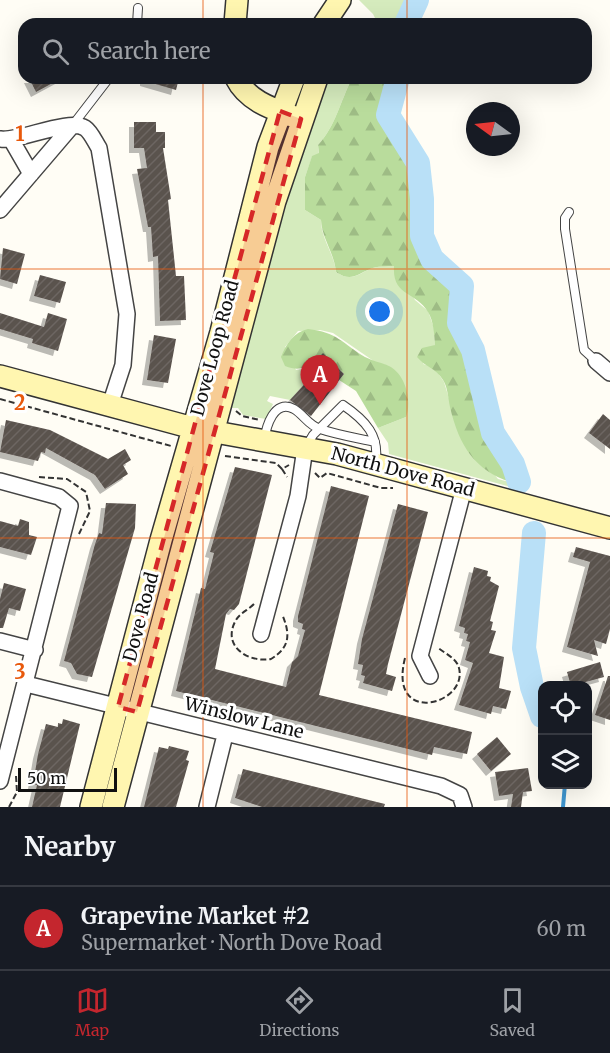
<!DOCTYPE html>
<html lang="en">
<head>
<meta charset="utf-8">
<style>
	:root { --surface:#171b24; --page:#20242c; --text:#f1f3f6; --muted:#9ea1a6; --line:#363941; --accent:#c4262e }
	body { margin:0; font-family:Merriweather,serif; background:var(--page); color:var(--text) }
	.controls { position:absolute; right:18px; bottom:18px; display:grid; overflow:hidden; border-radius:12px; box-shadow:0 6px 24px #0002 }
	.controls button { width:54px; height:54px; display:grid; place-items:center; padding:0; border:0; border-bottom:2px solid var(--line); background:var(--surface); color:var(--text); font:30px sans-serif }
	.compass { position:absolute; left:466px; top:102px; width:54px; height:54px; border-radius:50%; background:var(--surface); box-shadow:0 6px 24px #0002; rotate:285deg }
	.scale { position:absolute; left:18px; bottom:15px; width:99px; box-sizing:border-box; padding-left:6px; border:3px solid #111; border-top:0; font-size:16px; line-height:21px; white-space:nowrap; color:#111; -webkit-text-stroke:4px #fff; paint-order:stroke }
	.you { position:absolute; left:380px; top:312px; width:21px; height:21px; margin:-15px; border:4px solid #fff; border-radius:50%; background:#1a73e8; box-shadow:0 0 0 9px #1a73e833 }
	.badge { display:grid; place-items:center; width:39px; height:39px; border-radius:50%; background:var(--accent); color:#fff; font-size:20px; font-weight:700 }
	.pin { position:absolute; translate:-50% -50px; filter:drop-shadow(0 2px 3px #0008) }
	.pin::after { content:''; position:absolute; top:32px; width:21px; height:18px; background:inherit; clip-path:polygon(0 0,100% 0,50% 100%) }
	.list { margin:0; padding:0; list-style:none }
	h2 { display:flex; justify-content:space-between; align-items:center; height:78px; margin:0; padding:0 24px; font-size:26px }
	h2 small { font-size:20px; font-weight:400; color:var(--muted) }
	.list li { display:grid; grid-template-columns:39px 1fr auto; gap:18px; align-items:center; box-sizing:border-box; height:84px; padding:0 24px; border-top:2px solid var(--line) }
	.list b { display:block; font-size:22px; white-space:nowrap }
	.list p { margin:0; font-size:20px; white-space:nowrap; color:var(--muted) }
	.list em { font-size:20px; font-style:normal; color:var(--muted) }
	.icon { flex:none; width:33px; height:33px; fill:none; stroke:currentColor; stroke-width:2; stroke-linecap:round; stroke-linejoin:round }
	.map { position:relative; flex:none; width:610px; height:807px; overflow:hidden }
	.search { position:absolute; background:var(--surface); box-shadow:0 6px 24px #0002; left:18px; right:18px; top:18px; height:66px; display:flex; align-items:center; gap:15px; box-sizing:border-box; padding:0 21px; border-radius:18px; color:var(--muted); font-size:22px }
	.sheet { height:162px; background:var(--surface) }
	nav { display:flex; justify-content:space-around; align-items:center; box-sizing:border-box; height:84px; border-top:2px solid var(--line); background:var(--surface); font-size:16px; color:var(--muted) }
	nav a { display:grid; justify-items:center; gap:3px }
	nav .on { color:var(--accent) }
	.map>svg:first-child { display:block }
</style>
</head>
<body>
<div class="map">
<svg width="610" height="807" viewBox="0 0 610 807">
	<defs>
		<pattern id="forest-firs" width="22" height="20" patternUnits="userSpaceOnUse" patternTransform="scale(1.5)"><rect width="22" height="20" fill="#b9dc9c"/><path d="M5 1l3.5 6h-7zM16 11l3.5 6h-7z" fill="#9ebc85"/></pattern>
		<pattern id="building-hatch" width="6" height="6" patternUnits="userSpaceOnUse" patternTransform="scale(1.5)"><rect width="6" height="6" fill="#5a524d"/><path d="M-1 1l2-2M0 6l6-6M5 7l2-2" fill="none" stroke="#6d6662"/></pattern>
		<filter id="shadow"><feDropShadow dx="-5" dy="5" stdDeviation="0" flood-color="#0004"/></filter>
	</defs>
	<rect width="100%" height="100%" fill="#fffdf5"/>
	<path fill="#d5ebbd" d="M359,0h58l-11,24h-28l-5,-10z
		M325,78h27c-11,22 -17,49 -34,67l1,9 -7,3 -7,20v33l16,10c0,19 13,33 15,52 15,10 21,3 34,-3 7,-3 17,-3 24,-4l21,35 13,11 6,17 1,17 -12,19 11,3 10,15 14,46 40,51 22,6 2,5 -133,-36 -1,-11 -10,-15 28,-11 -17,-51 -14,-4 -42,-29 -13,-3 -22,1 -13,16 11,23 12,-2 6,5 -24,27 -20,-4 -3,5 6,3 -7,15 -23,-4 -5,-7h-8l66,-253z"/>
	<path fill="url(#forest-firs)" d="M352,78h46l-10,37 30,48 4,36v37l10,23 30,27 -3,37 14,27 20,83 20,31 7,21c-42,-11 -60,-35 -70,-78 -2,-9 -2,-19 -7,-27 -7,-12 -18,-13 -26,-23l5,-9 13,-3c-1,-11 -1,-23 -7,-33 -12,-21 -36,-15 -34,-46 -7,0 -17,0 -24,3 -14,6 -19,13 -34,3 -2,-20 -14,-33 -15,-52l-16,-10v-33l7,-21 7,-3 -1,-8c17,-18 23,-45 34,-67z
		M308,329c29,3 34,14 57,28 8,4 14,5 22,8 19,8 25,36 19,52l-28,11 -22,-37 -17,-11 5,-6 -21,-20c-14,11 -20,19 -38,12l-4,-9c5,-13 13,-25 27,-28z"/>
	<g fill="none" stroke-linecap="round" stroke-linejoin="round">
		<path stroke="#3f96cf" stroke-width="4" d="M563,807l2,-23"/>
		<path stroke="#b9e0f7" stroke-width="24" d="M406,24l11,-24
			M398,78l-10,37 30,48 4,36v37l10,23 30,27 -3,37 14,27 20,83 20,31 6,18
			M534,533l-10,115 8,39 10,29"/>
	</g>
	<path fill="url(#building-hatch)" filter="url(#shadow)" d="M29,78h33l-26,14z
		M145,78h34l-3,12 -31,-9z
		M134,122h22v10h9v16h-2l8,51 -3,1 8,76h8l2,44 -26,1 -2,-65 -5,1 -2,-30h-3l-11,-58 10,-1 -3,-20h-10z
		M3,248l22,6 -8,30 -17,-5z
		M40,275l26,7 -6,21 -26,-7z
		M0,313l44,14 4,-14 19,6 -9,32 -26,-8 1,-4 -33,-10z
		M154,335l22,4 -8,44 -21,-3z
		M323,353l21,21 -33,42 -21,-16 24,-26 -6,-6z
		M603,414l7,6v29l-21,-16z
		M6,420l44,10 58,29 17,-10 6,11 -8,5 5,9 -23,15 -10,-14 -49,-27 -1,5 -4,-1 -3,9 -38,-9z
		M235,467l37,8 -33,129 -5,6 -4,-1 -4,5 -11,55 71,18 6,-25 6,-6 7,-26 -3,-1 1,-5 -5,-2v-6l33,-130 38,10 -50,199 153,37 -5,22 -33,-7 -2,8 -256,-64 25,-103 4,1 9,-36 -4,-1z
		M106,503l30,1 -1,24 -43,149 -15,-3 -6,-11 -7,-2 31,-117 4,-11 3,1z
		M398,504l30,8 -40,152 -2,10 10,3 -4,14 -29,-8 2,-7 -4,-1 2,-10 -5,-1 4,-25z
		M20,519l9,3v13l8,2 -6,18 -31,-8v-26l18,5z
		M576,547l34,9v73l-4,15 -12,-4 4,16 -31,-9 23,-85 -17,-5z
		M474,567l14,4 -1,5 4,1 -1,4 9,5 -9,35 3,1 -2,8 5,1 -7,22 15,4 -5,31 12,3 -5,18 -13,-3 -2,8 -32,-9 14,-42 -8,-3 5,-18 -4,-1 2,-7 -4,-1 1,-5 -6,-2z
		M4,583l22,6 -6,22 -11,-3 -6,20h-3v-29z
		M600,662l4,15 -33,9 -4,-14z
		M608,676h2v44l-15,-5z
		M63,719l17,5 -20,83h-28l5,-22 -4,-1 5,-30 8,-30 12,3v-4l4,1z
		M497,737l14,17 -20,17 -14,-17z
		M169,746l20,5 -3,9 3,1 -13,46h-32l15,-60 9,2z
		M528,768l4,23 -9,1 -2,15h-10l2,-13 -14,2 -4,-24z
		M243,769l142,35 -1,3h-122l-27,-9z"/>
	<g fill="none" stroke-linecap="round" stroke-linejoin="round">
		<g stroke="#444" stroke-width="10">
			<path id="lane" d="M137,24l1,-16
				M72,126l37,-48
				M569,212l-4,6v11l19,121 12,11
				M264,441c2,-14 10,-43 30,-32 10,6 14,16 26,20 18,6 37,9 55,13
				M306,447l7,-12 30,-30c22,15 38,31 32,59"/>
		</g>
		<g stroke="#444" stroke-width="18">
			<path id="street" d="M0,139c19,3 68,-21 85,-11 6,4 10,14 14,20l28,166 -4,51 -13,40
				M12,141l19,33
				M0,210l71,-83
				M596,361l14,12
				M0,481l59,16 11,9 -70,275
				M261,634l37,-138 7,-48
				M0,641l35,9
				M430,676l-10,-20 44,-168
				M26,684l415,102 19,9 4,12
				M207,807l18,-72"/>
		</g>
		<g stroke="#333" stroke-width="24">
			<path id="secondary" d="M235,24l2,-24
				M324,24l16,-24
				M236,78c11,22 34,30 56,38
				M0,376l193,52 144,26 273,74
				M91,807l70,-267 60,-208 47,-185 26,-69
				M113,807l162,-606 42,-123"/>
		</g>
		<path stroke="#333" stroke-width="2" stroke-dasharray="6 3" stroke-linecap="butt" d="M0,399l171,47
			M236,411l6,5 18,4
			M225,456l51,7 6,6 7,-4
			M282,469l5,8
			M315,473l5,5 7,-5 54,15h12
			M39,477l28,2 19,13 4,19 -12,25
			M254,604c-6,6 -14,9 -18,16 -15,26 12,43 35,39 20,-12 19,-26 11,-45
			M405,658c-18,71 68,45 53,7 -4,-8 -14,-12 -21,-18
			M9,807l8,-15 -1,-16"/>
		<use href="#lane" stroke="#fff" stroke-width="8"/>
		<use href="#street" stroke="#fff" stroke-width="15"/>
		<use href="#secondary" stroke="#fff6b0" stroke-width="21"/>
	</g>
	<path fill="#d62828" fill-opacity="0.2" stroke="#d62828" stroke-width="4.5" stroke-dasharray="12 8" stroke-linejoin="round" d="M280,111l21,8 -164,593 -19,-5z"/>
	<path fill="none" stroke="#e8590c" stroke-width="1.5" stroke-opacity="0.55" d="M203,0v24M407,0v24M203,78v729M407,78v729M0,269h610M0,538h610"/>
	<g text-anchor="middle" stroke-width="6" stroke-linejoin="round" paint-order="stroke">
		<g font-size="18" fill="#111" stroke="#fff">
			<text transform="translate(215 348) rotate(-75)" y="6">Dove Loop Road</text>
			<text transform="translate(403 472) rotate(15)" y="6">North Dove Road</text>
			<text transform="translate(141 617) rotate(-75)" y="6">Dove Road</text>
			<text transform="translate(244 718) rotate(14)" y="6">Winslow Lane</text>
		</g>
	</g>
	<g font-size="20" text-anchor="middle" font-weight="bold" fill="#e8590c" stroke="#fff" stroke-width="6" stroke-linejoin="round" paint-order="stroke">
		<text x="20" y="141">1</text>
		<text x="20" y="410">2</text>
		<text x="20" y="679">3</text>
	</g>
</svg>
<div class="controls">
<button><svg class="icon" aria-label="locate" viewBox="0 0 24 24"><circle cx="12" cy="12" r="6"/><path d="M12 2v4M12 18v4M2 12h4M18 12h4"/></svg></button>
<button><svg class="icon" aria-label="layers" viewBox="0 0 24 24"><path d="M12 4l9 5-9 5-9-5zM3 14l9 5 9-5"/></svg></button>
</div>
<svg class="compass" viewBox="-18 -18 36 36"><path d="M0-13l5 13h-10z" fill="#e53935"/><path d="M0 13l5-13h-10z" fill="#9ea1a6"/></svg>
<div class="scale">50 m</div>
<div class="you"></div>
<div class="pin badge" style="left:320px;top:405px">A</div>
<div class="search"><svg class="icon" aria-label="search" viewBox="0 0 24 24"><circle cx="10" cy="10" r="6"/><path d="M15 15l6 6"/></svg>Search here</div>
</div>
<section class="sheet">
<h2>Nearby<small></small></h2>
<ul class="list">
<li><span class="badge">A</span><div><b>Grapevine Market #2</b><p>Supermarket · North Dove Road</p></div><em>60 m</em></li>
</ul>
</section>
<nav>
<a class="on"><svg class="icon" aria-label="map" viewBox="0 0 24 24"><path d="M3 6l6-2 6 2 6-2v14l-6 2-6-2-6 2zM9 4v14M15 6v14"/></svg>Map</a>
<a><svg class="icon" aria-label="directions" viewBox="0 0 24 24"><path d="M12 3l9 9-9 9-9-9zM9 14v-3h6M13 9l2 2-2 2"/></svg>Directions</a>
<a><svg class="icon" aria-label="saved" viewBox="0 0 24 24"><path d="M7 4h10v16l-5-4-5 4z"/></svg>Saved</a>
</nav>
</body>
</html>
